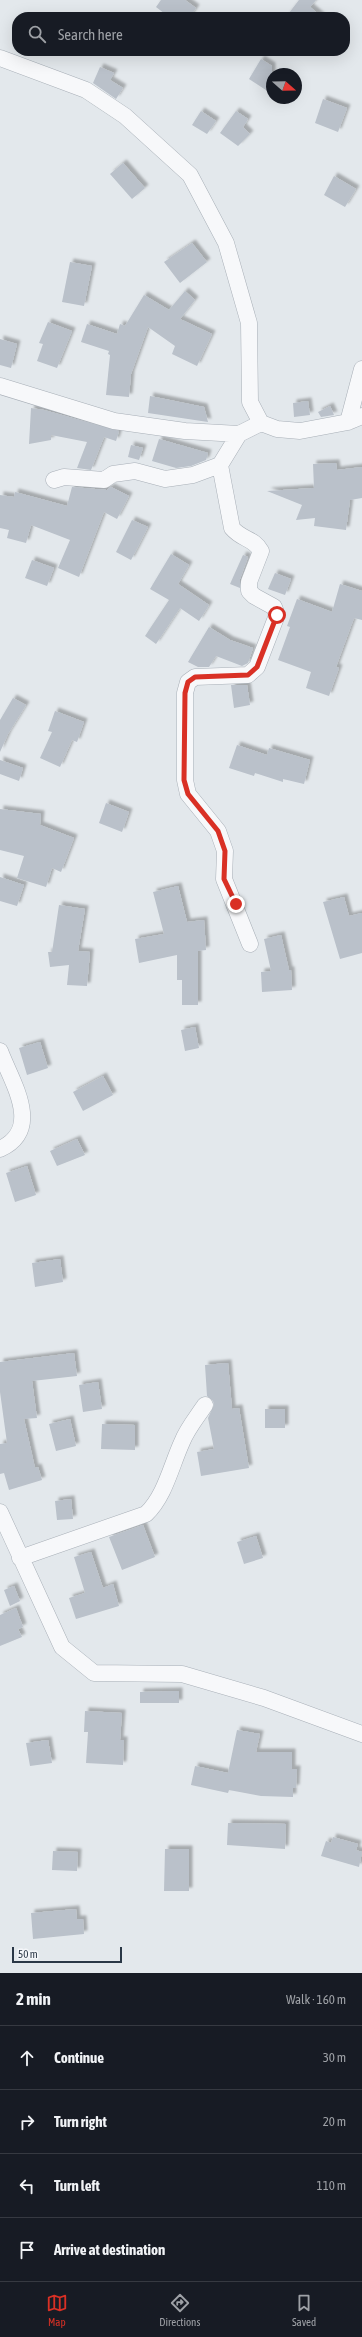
<!DOCTYPE html>
<html lang="en">
<head>
<meta charset="utf-8">
<style>
	:root { --surface:#171b24; --page:#20242c; --text:#f1f3f6; --muted:#9ea1a6; --line:#363941; --accent:#d93025 }
	body { margin:0; font-family:"Asap Condensed",sans-serif; background:var(--page); color:var(--text) }
	.compass { position:absolute; left:266px; top:68px; width:36px; height:36px; border-radius:50%; background:var(--surface); box-shadow:0 4px 16px #0002; rotate:110deg }
	.scale { position:absolute; left:12px; bottom:10px; width:110px; box-sizing:border-box; padding-left:4px; border:2px solid #2a3746; border-top:0; font-size:11px; line-height:14px; white-space:nowrap; color:#2a3746; -webkit-text-stroke:3px #f4f6f9; paint-order:stroke }
	.stop { position:absolute; width:12px; height:12px; margin:-9px; border:3px solid #d93025; border-radius:50%; background:#fff }
	.stop.end { background:#d93025; border-color:#fff; box-shadow:0 1px 4px #0008 }
	.list { margin:0; padding:0; list-style:none }
	h2 { display:flex; justify-content:space-between; align-items:center; height:52px; margin:0; padding:0 16px; font-size:17px }
	h2 small { font-size:13px; font-weight:400; color:var(--muted) }
	.list li { display:grid; grid-template-columns:26px 1fr auto; gap:12px; align-items:center; box-sizing:border-box; height:64px; padding:0 16px; border-top:1px solid var(--line) }
	.list b { display:block; font-size:15px; white-space:nowrap }
	.list em { font-size:13px; font-style:normal; color:var(--muted) }
	.icon { flex:none; width:22px; height:22px; fill:none; stroke:currentColor; stroke-width:2; stroke-linecap:round; stroke-linejoin:round }
	.map { position:relative; flex:none; width:362px; height:1973px; overflow:hidden }
	.search { position:absolute; background:var(--surface); box-shadow:0 4px 16px #0002; left:12px; right:12px; top:12px; height:44px; display:flex; align-items:center; gap:10px; box-sizing:border-box; padding:0 14px; border-radius:16px; color:var(--muted); font-size:15px }
	.sheet { height:308px; background:var(--surface) }
	nav { display:flex; justify-content:space-around; align-items:center; box-sizing:border-box; height:56px; border-top:1px solid var(--line); background:var(--surface); font-size:11px; color:var(--muted) }
	nav a { display:grid; justify-items:center; gap:2px }
	nav .on { color:var(--accent) }
	.map>svg:first-child { display:block }
</style>
</head>
<body>
<div class="map">
<svg width="362" height="1973" viewBox="0 0 362 1973">
	<defs>
		<filter id="shadow"><feDropShadow dx="3.5" dy="-3.5" stdDeviation="1" flood-color="#0004"/></filter>
	</defs>
	<rect width="100%" height="100%" fill="#e3e8ec"/>
	<path fill="#bac1ca" filter="url(#shadow)" d="M161,0h24l11,8 -6,9h-21l-13,-10z
		M299,0h17l-6,7 12,10h-36z
		M261,59l11,7v28l-23,-15z
		M100,67l14,6 -4,7 13,8 -7,11 -23,-16z
		M323,99l24,9 -9,24 -23,-9z
		M201,111l15,10 -9,13 -15,-9z
		M236,111l12,8 -5,8 7,7 -12,12 -18,-13z
		M123,163l22,25 -13,11 -22,-25z
		M334,176l22,13 -11,18 -21,-12z
		M192,243l15,19 -27,21 -16,-21z
		M70,262l22,4 -8,40 -22,-4z
		M185,291l10,9 -15,19 32,15 -15,32 -25,-12 3,-8 -27,-19 -17,47 -2,23 -23,-2 4,-40 -2,-1 1,-3 -28,-9 6,-18 30,10 3,-10 5,2 19,-31 25,15z
		M48,322l24,9 -15,37 -20,-7 6,-17 -4,-1z
		M0,339l17,5 -6,24 -11,-3z
		M150,396l54,11 4,15 -60,-9z
		M308,401l2,14 -16,2 -1,-14z
		M330,406l4,9 -13,2 -3,-5z
		M31,408l13,2 75,21 -3,10 -12,-4 -13,33 -14,-2 10,-26 -36,-7v5l-22,4z
		M159,439l49,14 -2,7 -15,6 -15,2 -24,-7z
		M131,445l12,3 -4,12 -11,-3z
		M336,463l1,7 25,-3v31l-12,2 -4,30 -32,-4 1,-8 -19,2 6,-15 -35,-14 47,-3 -1,-24z
		M72,487l35,3 4,-3 18,9 -12,23 -13,-7 -25,65 -21,-9 12,-28 -39,-15 -5,18 -19,-5 2,-8 -9,-2v-33l14,2 1,-5 52,14z
		M132,520l16,7 -17,33 -15,-8z
		M171,554l18,11 -11,19 31,21 -10,16 -19,-13 -24,36 -11,-8 24,-36 -19,-11z
		M243,555l5,2 -8,22v9l-10,-4z
		M32,560l22,8 -7,18 -22,-8z
		M275,573l16,6 -6,16 -17,-6z
		M340,584l22,7v29l-8,-2 -18,49 3,1 -10,28 -23,-8 5,-16 -33,-12 12,-33 -3,-1 10,-27 35,13z
		M209,627l21,13 23,8 -5,15 -6,3 -26,-10 -7,11h-11l-10,-5z
		M231,685h16l3,20 -16,3z
		M13,698l13,7 -18,29 -8,18v-32z
		M55,711l29,11 -7,20 -5,-2 -12,27 -20,-9 12,-26 -4,-1z
		M237,745l30,10 2,-7 41,12 -6,24 -21,-5v3l-28,-9 -1,3 -25,-8z
		M0,760l23,8 -4,13 -19,-7z
		M106,803l23,9 -7,20 -23,-9z
		M0,809l41,5 -1,11 34,13 -13,34 -9,-4 -6,19 -29,-9 7,-22 -24,-6z
		M0,877l24,8 -7,21 -17,-5z
		M178,886l9,36 17,-2 2,30 -8,1v54h-16v-25h-5v-25l-38,8 -4,-24 29,-5 -11,-42z
		M344,897l5,19 13,-3v40l-22,6 -17,-57z
		M59,905l26,4 -7,42 12,1 -3,34 -20,-1 2,-20 -19,2 -2,-15h4z
		M281,935l8,35h2l1,20 -30,2 -1,-20 10,-1 -7,-32z
		M195,1027l4,21 -14,3 -4,-21z
		M40,1042l8,26 -21,7 -8,-27z
		M103,1076l10,19 -30,16 -10,-19z
		M77,1139l8,16 -28,11 -7,-15z
		M27,1166l9,29 -21,7 -9,-29z
		M60,1259l3,23 -28,5 -3,-24z
		M74,1353l3,23 -45,5 5,37 -13,1 11,49 3,-1 4,13 -33,10 -5,-17 -4,1v-30l7,-1 -7,-51v-30z
		M228,1363l4,46 7,-1 10,60 -48,8 -4,-24 17,-3 -6,-31 6,-13 -1,-4 -6,-5 -2,-31z
		M98,1382l4,27 -19,3 -4,-27z
		M265,1409h20v19h-20z
		M70,1419l6,27 -20,5 -7,-27z
		M102,1424l33,1v25l-34,-1z
		M71,1499l2,20 -16,1 -2,-19z
		M143,1525l12,32 -33,13 -13,-33z
		M256,1536l7,22 -19,6 -7,-22z
		M91,1552l12,36 10,-4 6,22 -43,13 -7,-21 16,-5 -11,-36z
		M14,1586l6,15 -10,5 -6,-16z
		M16,1608l7,19 -5,2 4,8 -22,9v-31z
		M179,1691v12h-39v-11z
		M85,1711l37,2 -2,27h4l-1,25 -37,-2 2,-31h-4z
		M237,1730l23,4 -4,18h36v17h5l-1,19h-3v9l-32,-1 -32,-6 -1,3 -37,-8 4,-19 33,7z
		M48,1740l4,23 -22,3 -4,-23z
		M228,1823l58,1 -1,25 -58,-4z
		M333,1837l25,7 -2,6 6,2 -3,15 -38,-11 5,-15 5,2z
		M165,1849h24v42h-25z
		M53,1851l25,1 -1,19 -25,-1z
		M76,1909l1,10h6l1,15 -51,5 -2,-26z"/>
	<g fill="none" stroke-linecap="round" stroke-linejoin="round">
		<g stroke="#a8afb7" stroke-width="17">
			<path id="street" d="M0,58l86,32 39,26 65,59 36,68 23,80 1,79 11,21 16,6 23,2 48,-9 14,-6
				M0,386l114,35 71,10 54,3
				M348,422l14,-53
				M220,465l12,63c10,12 22,10 29,23l-12,31v9l5,5 20,11 3,8 -20,52 -9,8 -53,2 -7,5 -3,11v87l3,14 30,37 7,20 -1,28 26,65
				M54,480l10,-3 40,3 9,-6 22,-3 30,8 28,-4 27,-10 19,-31 22,-11
				M0,1051c11,30 44,78 0,98
				M0,1512l62,135 32,26 88,1 82,24 98,36
				M20,1558l126,-44c19,-18 25,-48 36,-72 5,-13 15,-25 23,-37"/>
		</g>
		<use href="#street" stroke="#f7f8fa" stroke-width="16"/>
	</g>
	<g fill="none" stroke-linecap="round" stroke-linejoin="round">
		<path stroke="#d93025" stroke-width="5" d="M236,904l-12,-25 1,-28 -7,-20 -30,-37 -4,-14 1,-87 3,-11 7,-5 53,-2 9,-8 20,-52"/>
	</g>
</svg>
<svg class="compass" viewBox="-18 -18 36 36"><path d="M0-13l5 13h-10z" fill="#e53935"/><path d="M0 13l5-13h-10z" fill="#9ea1a6"/></svg>
<div class="scale">50 m</div>
<div class="stop" style="left:277px;top:615px"></div>
<div class="stop end" style="left:236px;top:904px"></div>
<div class="search"><svg class="icon" aria-label="search" viewBox="0 0 24 24"><circle cx="10" cy="10" r="6"/><path d="M15 15l6 6"/></svg>Search here</div>
</div>
<section class="sheet">
<h2>2 min<small>Walk · 160 m</small></h2>
<ul class="list">
<li><svg class="icon" aria-label="ahead" viewBox="0 0 24 24"><path d="M12 20V5M6 11l6-6 6 6"/></svg><div><b>Continue</b></div><em>30 m</em></li>
<li><svg class="icon" aria-label="right" viewBox="0 0 24 24"><path d="M7 20v-9h11M14 6l5 5-5 5"/></svg><div><b>Turn right</b></div><em>20 m</em></li>
<li><svg class="icon" aria-label="left" viewBox="0 0 24 24"><path d="M17 20v-9H6M10 6l-5 5 5 5"/></svg><div><b>Turn left</b></div><em>110 m</em></li>
<li><svg class="icon" aria-label="arrive" viewBox="0 0 24 24"><path d="M6 21V4h12l-3 4 3 4H6"/></svg><div><b>Arrive at destination</b></div></li>
</ul>
</section>
<nav>
<a class="on"><svg class="icon" aria-label="map" viewBox="0 0 24 24"><path d="M3 6l6-2 6 2 6-2v14l-6 2-6-2-6 2zM9 4v14M15 6v14"/></svg>Map</a>
<a><svg class="icon" aria-label="directions" viewBox="0 0 24 24"><path d="M12 3l9 9-9 9-9-9zM9 14v-3h6M13 9l2 2-2 2"/></svg>Directions</a>
<a><svg class="icon" aria-label="saved" viewBox="0 0 24 24"><path d="M7 4h10v16l-5-4-5 4z"/></svg>Saved</a>
</nav>
</body>
</html>
